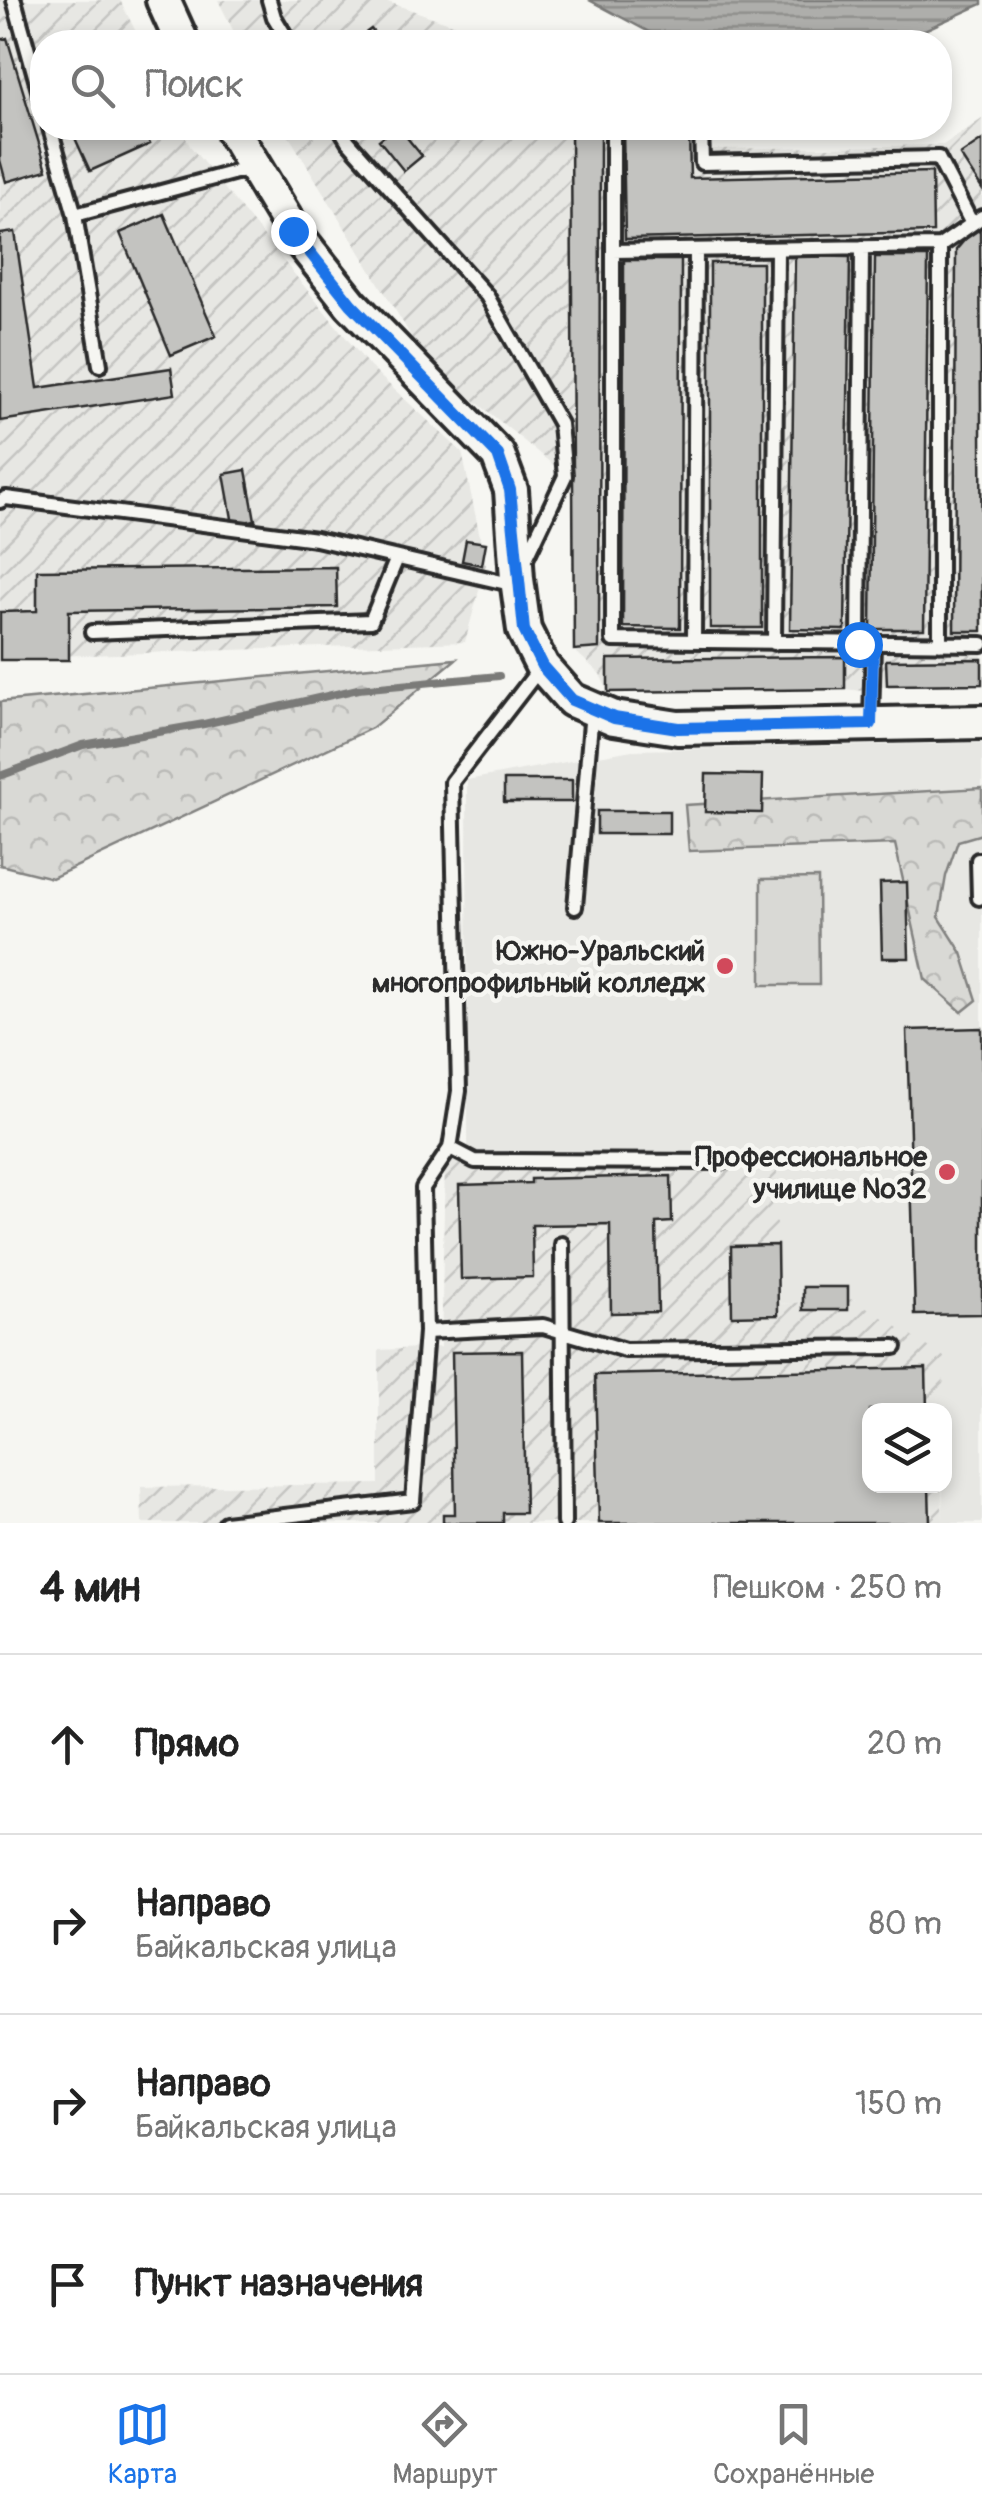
<!DOCTYPE html>
<html lang="ru">
<head>
<meta charset="utf-8">
<style>
	:root { --surface:#fff; --page:#f6f6f6; --text:#222; --muted:#767676; --line:#e0e0e0; --accent:#1a73e8 }
	body { margin:0; font-family:Pangolin,sans-serif; background:var(--page); color:var(--text) }
	.controls { position:absolute; right:30px; bottom:30px; display:grid; overflow:hidden; border-radius:20px; box-shadow:0 5px 15px #0003 }
	.controls button { width:90px; height:90px; display:grid; place-items:center; padding:0; border:0; border-bottom:2px solid var(--line); background:var(--surface); color:var(--text); font:50px sans-serif }
	.stop { position:absolute; width:30px; height:30px; margin:-22px; border:8px solid #1a73e8; border-radius:50%; background:#fff }
	.stop.end { background:#1a73e8; border-color:#fff; box-shadow:0 2px 10px #0008 }
	.list { margin:0; padding:0; list-style:none }
	h2 { display:flex; justify-content:space-between; align-items:center; height:130px; margin:0; padding:0 40px; font-size:42px }
	h2 small { font-size:32px; font-weight:400; color:var(--muted) }
	.list li { display:grid; grid-template-columns:65px 1fr auto; gap:30px; align-items:center; box-sizing:border-box; height:180px; padding:0 40px; border-top:2px solid var(--line) }
	.list b { display:block; font-size:38px; white-space:nowrap }
	.list p { margin:0; font-size:32px; white-space:nowrap; color:var(--muted) }
	.list em { font-size:32px; font-style:normal; color:var(--muted) }
	.icon { flex:none; width:55px; height:55px; fill:none; stroke:currentColor; stroke-width:2; stroke-linecap:round; stroke-linejoin:round }
	.map { position:relative; flex:none; width:982px; height:1523px; overflow:hidden }
	.search { position:absolute; background:var(--surface); box-shadow:0 5px 15px #0003; left:30px; right:30px; top:30px; height:110px; display:flex; align-items:center; gap:25px; box-sizing:border-box; padding:0 35px; border-radius:40px; color:var(--muted); font-size:38px }
	.sheet { height:850px; background:var(--surface) }
	nav { display:flex; justify-content:space-around; align-items:center; box-sizing:border-box; height:140px; border-top:2px solid var(--line); background:var(--surface); font-size:28px; color:var(--muted) }
	nav a { display:grid; justify-items:center; gap:5px }
	nav .on { color:var(--accent) }
	.map>svg:first-child { display:block }
</style>
</head>
<body>
<div class="map">
<svg width="982" height="1523" viewBox="0 0 982 1523">
	<defs>
		<pattern id="industrial-furrows" width="10" height="10" patternUnits="userSpaceOnUse" patternTransform="scale(2.5)"><rect width="10" height="10" fill="#e7e7e3"/><path d="M-1 1l2-2M0 10L10 0M9 11l2-2" fill="none" stroke="#c6c6c3"/></pattern>
		<pattern id="forest-crowns" width="20" height="18" patternUnits="userSpaceOnUse" patternTransform="scale(2.5)"><rect width="20" height="18" fill="#d9d9d5"/><path d="M2 6a3 3 0 1 1 6 0M12 15a3 3 0 1 1 6 0" fill="none" stroke="#babab7"/></pattern>
		<pattern id="water-rules" width="6" height="5" patternUnits="userSpaceOnUse" patternTransform="scale(2.5)"><rect width="6" height="5" fill="#aeaeab"/><path d="M0 2.5h6" fill="none" stroke="#8e8e8b"/></pattern>
	</defs>
	<rect width="100%" height="100%" fill="#f6f6f2"/>
	<filter id="ink" filterUnits="userSpaceOnUse"><feTurbulence type="fractalNoise" baseFrequency=".01" numOctaves="2"/><feDisplacementMap in="SourceGraphic" scale="20" xChannelSelector="R" yChannelSelector="G"/><feConvolveMatrix kernelMatrix="1 2 1 2 8 2 1 2 1" color-interpolation-filters="sRGB"/></filter>
	<g filter="url(#ink)">
		<path fill="#e7e7e3" d="M982,743v780h-40l2,-113 -90,-111 -77,5 -309,-153 -1,-371 165,-30z"/>
		<path fill="url(#industrial-furrows)" d="M0,0h120l21,42h-99v86h139l9,18 180,221 92,85 24,113 -21,77 -465,16z
			M218,0h164l124,42h-267z
			M982,119v566h-95l-15,7 -27,-3 -237,3 -8,-18 -26,-24 -1,-169 -146,-119 -143,-234h427l1,21 231,-4z
			M468,1151l309,3v150l77,-5 90,58 -1,53h-73v76h72v37h-800l-1,-36 238,-3v-134l62,-3 4,-184z"/>
		<path fill="url(#forest-crowns)" stroke="#828280" stroke-width="2.5" d="M456,659l-84,69 -320,150 -52,-13v-163z
			M982,788v46l-24,7 -12,35 -7,41 23,36 15,47 -15,12 -37,-33 -30,-135 -206,7 -4,-46z"/>
		<path fill="#d9d9d5" stroke="#828280" stroke-width="2.5" d="M818,878l1,107h-58v-106z"/>
		<path fill="url(#water-rules)" stroke="#7a7a78" stroke-width="2.5" d="M589,0h393v4l-84,38h-230z"/>
		<g fill="none" stroke-linecap="round" stroke-linejoin="round">
			<path stroke="#7a7a78" stroke-width="8" d="M0,776l83,-31 121,-21 154,-35 141,-13"/>
		</g>
		<path fill="#c3c3c0" stroke="#2b2b2b" stroke-width="2.5" d="M371,29l11,13h-29z
			M7,38l40,132 -41,12 -6,-22v-120z
			M100,128h43l7,16 -60,27 -15,-33z
			M394,128h5l23,28 -18,15 -25,-31z
			M522,128h48v5h-48z
			M571,128h29l-1,520 -25,2z
			M623,128h66l1,50 242,-6 1,60 -308,7z
			M982,140v49l-22,-34z
			M164,214l52,122 -45,19 -51,-122z
			M980,222l2,409h-28l2,-381z
			M15,232l23,156 133,-20 4,26 -175,27v-187z
			M795,256l55,1 -5,373 -55,-1z
			M875,257h53l-4,372h-53z
			M624,260h57l-1,368 -57,-1z
			M710,263h52v365h-52z
			M246,470l9,50 -22,4 -9,-50z
			M466,540l20,3 -4,22 -20,-4z
			M336,567l1,40 -268,4v49h-69v-48l37,-1v-41z
			M845,657v32l-237,3v-33z
			M982,659v25l-95,1 -1,-25z
			M706,774l57,1 -1,38 -57,-1z
			M504,780h68v22h-68z
			M597,811h72v23h-72z
			M907,882l2,76h-27l-2,-75z
			M982,1028v286l-67,1 -8,-285z
			M671,1176l1,46 -16,1 2,89 -47,1 -1,-89 -78,1 1,52 -72,2 -2,-94 72,-2v-4z
			M777,1245l1,70 -46,1 -1,-70z
			M803,1287h45v23h-45z
			M522,1351l3,162h-22v10h-60v-9h12l-3,-162z
			M926,1368l1,42h-57v76h59l1,37h-331l-4,-148z"/>
		<g fill="none" stroke-linecap="round" stroke-linejoin="round">
			<g stroke="#2b2b2b" stroke-width="20">
				<path id="service" d="M14,0l28,101
					M269,0l5,17 15,25
					M50,128l25,87 25,150
					M340,128l8,13 139,155 73,128 5,52 -41,87
					M613,128v512l369,4
					M701,128l1,35 236,-5 34,66
					M75,215l176,-47
					M940,246v398
					M613,251l327,-5 42,-29
					M0,501l6,-3 310,41 199,46
					M92,632l279,-11 26,-63
					M694,641l2,-391
					M774,643l3,-394
					M859,644l3,-397
					M871,721l2,-77
					M979,898l-1,-38h4
					M575,907l17,-196
					M450,1148l25,13 248,1
					M562,1244l2,279
					M426,1332l117,-6 82,24 270,-3
					M225,1523l188,-22 13,-169 -3,-144 27,-40 9,-57 -7,-309 88,-114"/>
			</g>
			<g stroke="#2b2b2b" stroke-width="40">
				<path id="tertiary" d="M163,0l19,42
					M231,128l62,103 58,73 147,151 13,35 6,89 7,51 18,36 30,34 42,18 64,10 304,-6"/>
			</g>
			<use href="#service" stroke="#f6f6f2" stroke-width="12"/>
			<use href="#tertiary" stroke="#f6f6f2" stroke-width="32"/>
		</g>
	</g>
	<g fill="none" stroke-linecap="round" stroke-linejoin="round" filter="url(#ink)">
		<path stroke="#1a73e8" stroke-width="12" d="M293,231l58,73 147,151 12,35 14,140 18,36 30,34 42,18 64,10 193,-4 2,-80h-14"/>
	</g>
	<g fill="#d1495b" stroke="#f6f6f2" stroke-width="4">
		<circle cx="725" cy="966" r="10"/>
		<circle cx="947" cy="1172" r="10"/>
	</g>
	<g text-anchor="middle" stroke-width="9" stroke-linejoin="round" paint-order="stroke">
		<g font-size="28" font-weight="bold" fill="#2b2b2b" stroke="#f6f6f2" text-anchor="end">
			<text x="705" y="960">Южно-Уральский<tspan x="705" dy="32">многопрофильный колледж</tspan></text>
			<text x="927" y="1166">Профессиональное<tspan x="927" dy="32">училище №32</tspan></text>
		</g>
	</g>
</svg>
<div class="controls">
<button><svg class="icon" aria-label="layers" viewBox="0 0 24 24"><path d="M12 4l9 5-9 5-9-5zM3 14l9 5 9-5"/></svg></button>
</div>
<div class="stop" style="left:859px;top:644px"></div>
<div class="stop end" style="left:293px;top:231px"></div>
<div class="search"><svg class="icon" aria-label="search" viewBox="0 0 24 24"><circle cx="10" cy="10" r="6"/><path d="M15 15l6 6"/></svg>Поиск</div>
</div>
<section class="sheet">
<h2>4 мин<small>Пешком · 250 m</small></h2>
<ul class="list">
<li><svg class="icon" aria-label="ahead" viewBox="0 0 24 24"><path d="M12 20V5M6 11l6-6 6 6"/></svg><div><b>Прямо</b></div><em>20 m</em></li>
<li><svg class="icon" aria-label="right" viewBox="0 0 24 24"><path d="M7 20v-9h11M14 6l5 5-5 5"/></svg><div><b>Направо</b><p>Байкальская улица</p></div><em>80 m</em></li>
<li><svg class="icon" aria-label="right" viewBox="0 0 24 24"><path d="M7 20v-9h11M14 6l5 5-5 5"/></svg><div><b>Направо</b><p>Байкальская улица</p></div><em>150 m</em></li>
<li><svg class="icon" aria-label="arrive" viewBox="0 0 24 24"><path d="M6 21V4h12l-3 4 3 4H6"/></svg><div><b>Пункт назначения</b></div></li>
</ul>
</section>
<nav>
<a class="on"><svg class="icon" aria-label="map" viewBox="0 0 24 24"><path d="M3 6l6-2 6 2 6-2v14l-6 2-6-2-6 2zM9 4v14M15 6v14"/></svg>Карта</a>
<a><svg class="icon" aria-label="directions" viewBox="0 0 24 24"><path d="M12 3l9 9-9 9-9-9zM9 14v-3h6M13 9l2 2-2 2"/></svg>Маршрут</a>
<a><svg class="icon" aria-label="saved" viewBox="0 0 24 24"><path d="M7 4h10v16l-5-4-5 4z"/></svg>Сохранённые</a>
</nav>
</body>
</html>
